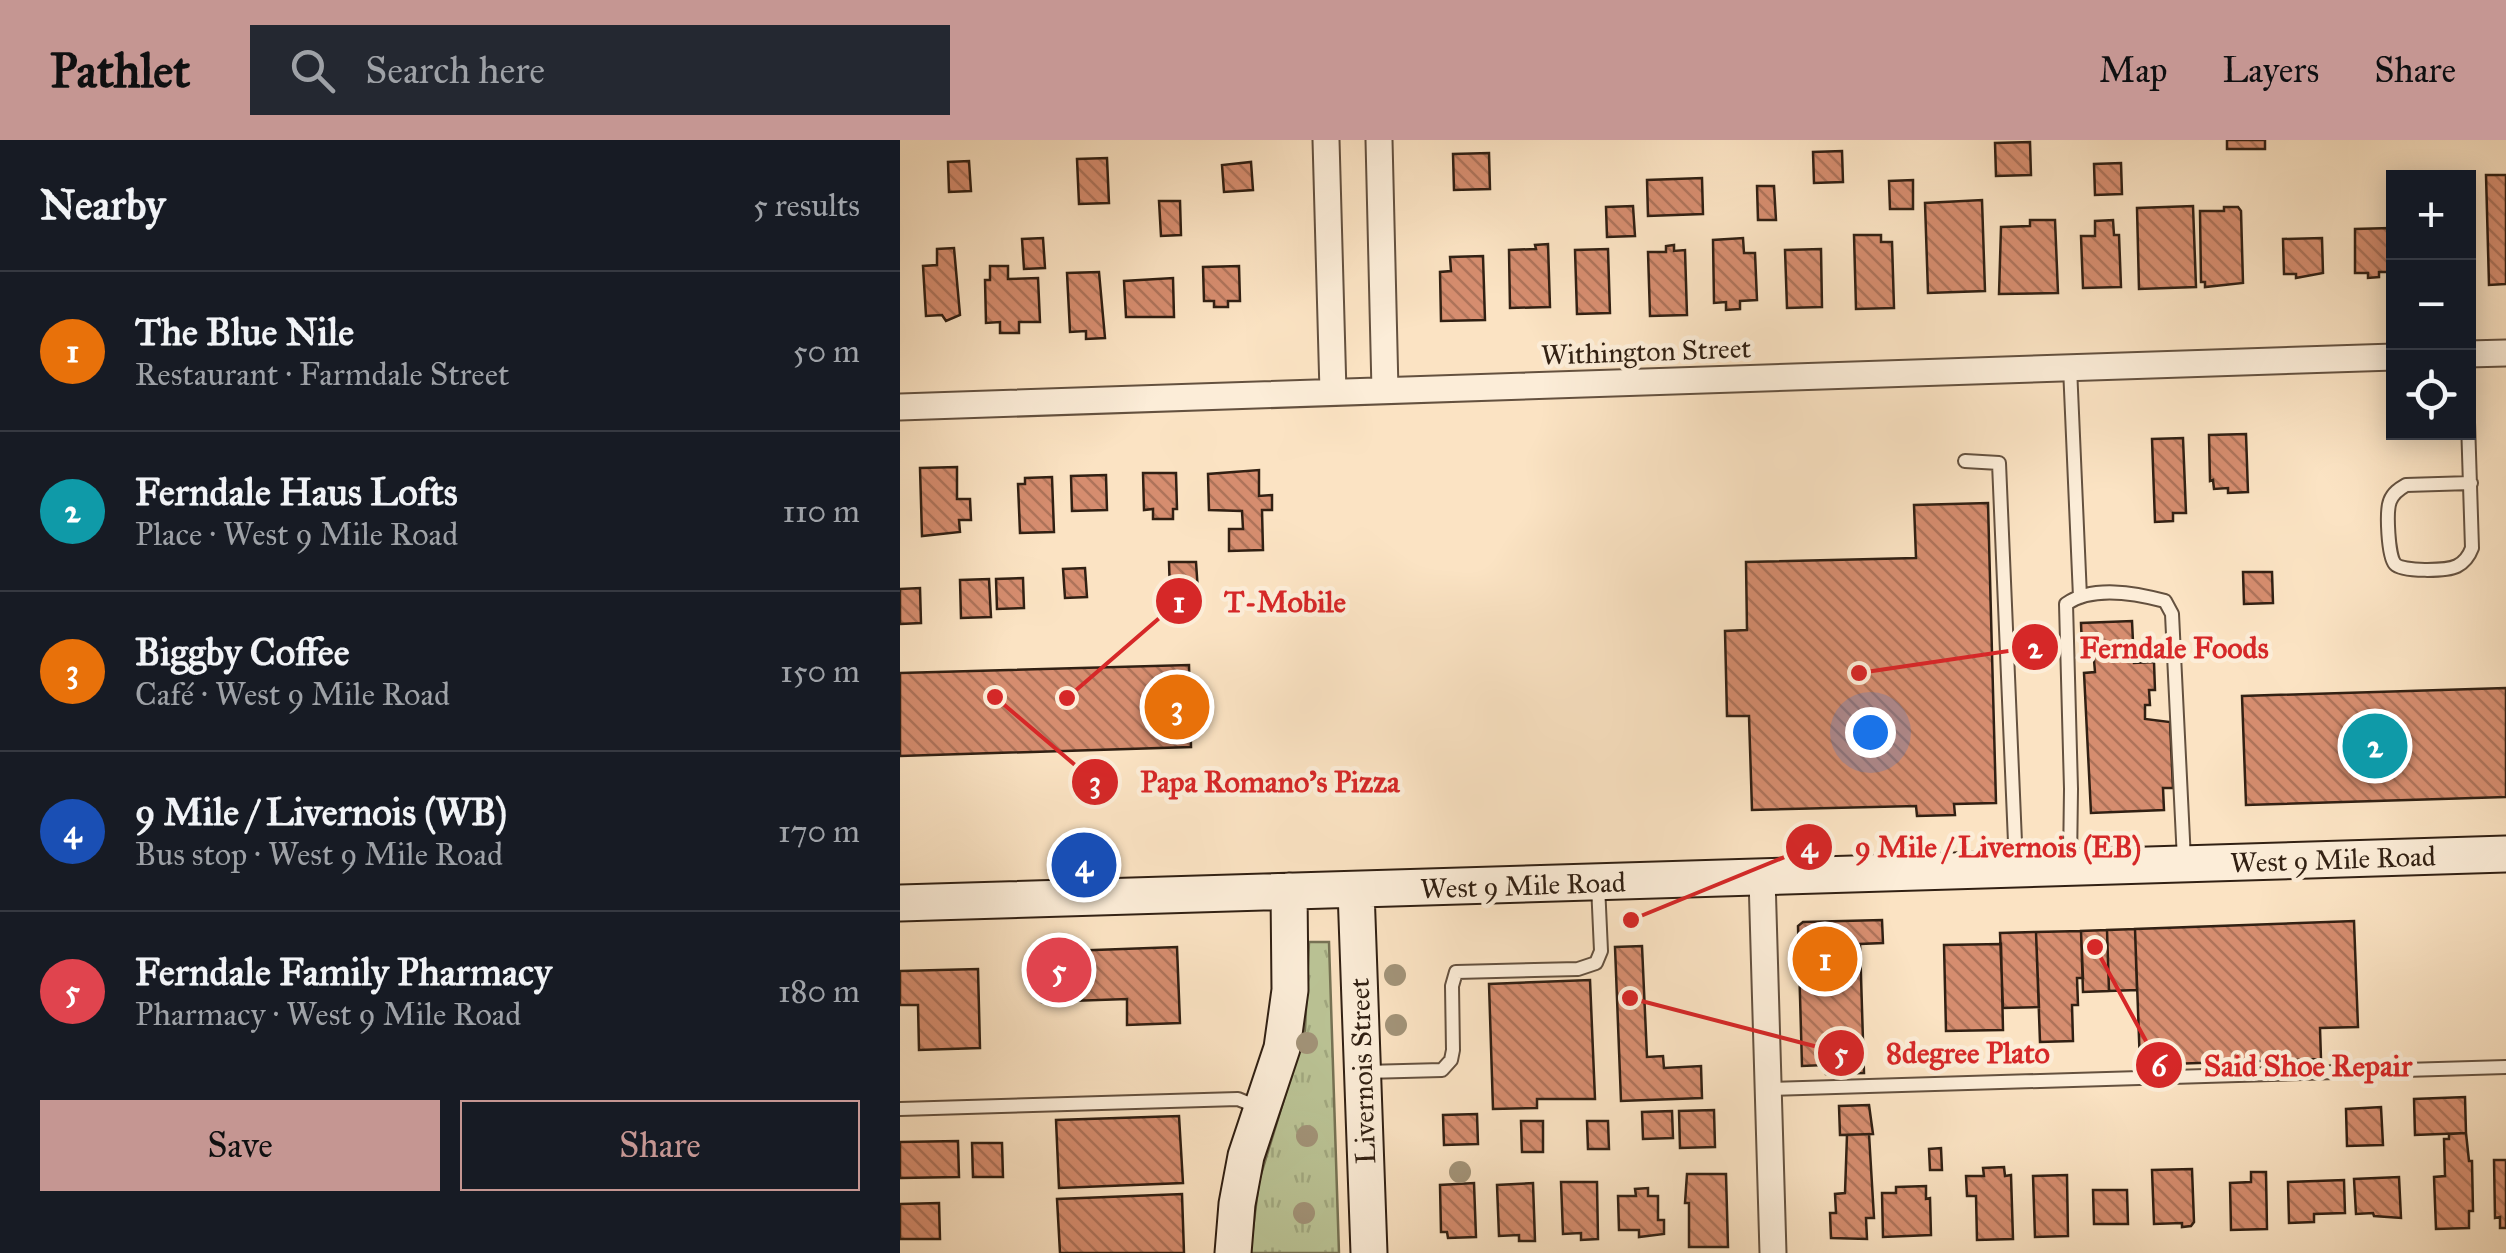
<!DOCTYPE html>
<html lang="en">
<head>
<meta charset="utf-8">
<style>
	:root { --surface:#171b24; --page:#242831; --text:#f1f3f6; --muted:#9ea1a6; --line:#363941; --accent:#c59692 }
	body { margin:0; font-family:"IM FELL Great Primer",serif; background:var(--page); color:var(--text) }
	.controls { position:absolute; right:30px; top:30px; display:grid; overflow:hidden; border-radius:0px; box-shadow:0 5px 25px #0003 }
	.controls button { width:90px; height:90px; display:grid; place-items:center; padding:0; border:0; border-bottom:2px solid var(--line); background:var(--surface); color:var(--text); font:50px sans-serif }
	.you { position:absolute; left:970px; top:592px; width:35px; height:35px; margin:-25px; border:8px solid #fff; border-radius:50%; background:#1a73e8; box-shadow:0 0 0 15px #1a73e833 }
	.badge { display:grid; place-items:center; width:65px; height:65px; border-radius:50%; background:var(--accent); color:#fff; font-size:32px; font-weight:700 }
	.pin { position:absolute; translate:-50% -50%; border:5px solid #fff; box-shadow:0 2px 10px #0006 }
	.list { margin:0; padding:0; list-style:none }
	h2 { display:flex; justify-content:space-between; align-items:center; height:130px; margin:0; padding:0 40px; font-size:42px }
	h2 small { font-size:32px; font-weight:400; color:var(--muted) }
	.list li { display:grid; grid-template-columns:65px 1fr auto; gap:30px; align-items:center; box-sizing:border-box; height:160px; padding:0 40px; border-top:2px solid var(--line) }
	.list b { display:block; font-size:38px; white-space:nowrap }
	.list p { margin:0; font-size:32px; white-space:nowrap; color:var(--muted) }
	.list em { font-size:32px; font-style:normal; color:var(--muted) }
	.actions { display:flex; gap:20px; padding:30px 40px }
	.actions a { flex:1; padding:22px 0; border:2px solid var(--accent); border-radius:0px; text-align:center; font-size:35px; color:var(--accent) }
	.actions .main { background:var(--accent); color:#111 }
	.icon { flex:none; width:55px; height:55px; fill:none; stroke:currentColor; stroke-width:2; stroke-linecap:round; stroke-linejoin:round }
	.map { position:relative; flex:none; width:1606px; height:1113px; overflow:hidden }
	header { display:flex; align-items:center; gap:60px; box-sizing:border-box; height:140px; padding:0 50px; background:var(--accent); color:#111 }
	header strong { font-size:48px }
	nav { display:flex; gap:55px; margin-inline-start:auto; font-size:35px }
	.search { width:700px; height:90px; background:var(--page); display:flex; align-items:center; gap:25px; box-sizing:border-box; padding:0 35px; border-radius:0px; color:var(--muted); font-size:38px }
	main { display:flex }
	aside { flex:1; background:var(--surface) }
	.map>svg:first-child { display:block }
</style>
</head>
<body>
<header>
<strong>Pathlet</strong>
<div class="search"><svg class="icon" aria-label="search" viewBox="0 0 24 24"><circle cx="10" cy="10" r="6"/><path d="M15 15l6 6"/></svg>Search here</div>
<nav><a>Map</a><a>Layers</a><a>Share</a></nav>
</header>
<main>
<aside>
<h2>Nearby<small>5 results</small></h2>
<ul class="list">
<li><span class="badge" style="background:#e8710a">1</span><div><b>The Blue Nile</b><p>Restaurant · Farmdale Street</p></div><em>50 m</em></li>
<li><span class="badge" style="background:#0f9aa8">2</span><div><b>Ferndale Haus Lofts</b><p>Place · West 9 Mile Road</p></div><em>110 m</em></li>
<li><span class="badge" style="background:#e8710a">3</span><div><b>Biggby Coffee</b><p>Café · West 9 Mile Road</p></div><em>150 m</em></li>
<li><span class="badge" style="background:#1a4fb4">4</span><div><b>9 Mile / Livernois (WB)</b><p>Bus stop · West 9 Mile Road</p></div><em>170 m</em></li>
<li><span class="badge" style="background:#e0444e">5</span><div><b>Ferndale Family Pharmacy</b><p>Pharmacy · West 9 Mile Road</p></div><em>180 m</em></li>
</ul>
<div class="actions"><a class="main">Save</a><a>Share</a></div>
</aside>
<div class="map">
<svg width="1606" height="1113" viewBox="0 0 1606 1113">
	<defs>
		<pattern id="grass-tufts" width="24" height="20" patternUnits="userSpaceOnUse" patternTransform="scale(2.5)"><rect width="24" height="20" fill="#bbc496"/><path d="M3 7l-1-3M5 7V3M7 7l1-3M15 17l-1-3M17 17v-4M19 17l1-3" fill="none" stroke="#a1a880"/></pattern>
		<pattern id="building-back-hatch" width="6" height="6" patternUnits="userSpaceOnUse" patternTransform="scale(2.5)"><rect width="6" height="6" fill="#d68d6f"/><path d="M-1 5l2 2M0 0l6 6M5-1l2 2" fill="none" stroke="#ae735a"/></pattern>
	</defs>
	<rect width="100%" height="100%" fill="#fbe3c3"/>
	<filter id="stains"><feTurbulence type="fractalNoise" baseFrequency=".002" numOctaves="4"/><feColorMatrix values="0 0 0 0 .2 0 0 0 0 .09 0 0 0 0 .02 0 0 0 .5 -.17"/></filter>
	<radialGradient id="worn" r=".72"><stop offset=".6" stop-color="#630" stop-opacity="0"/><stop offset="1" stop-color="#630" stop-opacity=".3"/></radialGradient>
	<path fill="url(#grass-tufts)" stroke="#767254" stroke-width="2.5" d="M409,802h20l10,311h-89l9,-72 46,-151z"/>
	<path fill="url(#building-back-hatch)" stroke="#312013" stroke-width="2.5" d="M1327,0h38v9h-38z
		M1130,2l1,33 -35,1 -1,-33z
		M942,11l1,31 -29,1 -1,-31z
		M589,13l1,36 -36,1 -1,-36z
		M207,18l2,45 -30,1 -2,-45z
		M69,21l2,30 -22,1 -1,-30z
		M351,22l2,28 -29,2 -2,-27z
		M1221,23l1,31 -27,1 -1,-31z
		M1586,35h20v109l-17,1z
		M802,38l1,36 -55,2 -1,-36z
		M1013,40v29h-23l-1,-28z
		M857,46h17l2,34h-18z
		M1082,60l3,91 -57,2 -3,-90z
		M259,61h21l1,34 -20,1z
		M733,66l2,30 -28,1 -1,-30z
		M1293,66l3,81 -57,2 -2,-81z
		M1324,67h14l3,4 2,72 -38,4v-5h-4l-1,-71h24z
		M1130,80h25l3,73 -59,1 2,-67 29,-1z
		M1213,80l1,15h5l2,52 -38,1 -2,-52h14v-15z
		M1490,88l1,44h-12v5l-11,1v-5h-13v-44z
		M954,95h27v7h11l2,66 -38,1z
		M143,98l2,30 -21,1 -2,-30z
		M843,98l1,15h11l2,47 -17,1v8l-14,1v-8l-12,1 -1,-63z
		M1422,98l1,35 -27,5v-4h-12l-1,-35z
		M648,104l2,63 -40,1 -1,-58 27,-1 -1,-4z
		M774,105v6l11,-1 2,65 -37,1 -2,-64h18v-6z
		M54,108l6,67 -14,6 -4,-6 -16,1 -3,-50 14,-1v-16z
		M708,109l2,64 -33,1 -2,-64z
		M921,109l1,58 -35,1 -2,-58z
		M583,116l2,64 -44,1 -1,-49 11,-1 -1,-14z
		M90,126h18v13l30,-1 2,44h-21v11h-19v-11l-14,1 -1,-43h5z
		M339,126l1,35h-12v6h-14v-6h-10l-1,-34z
		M199,132l6,66 -19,1v-8l-16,1 -3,-59z
		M273,138l1,39h-48l-2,-36z
		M1346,294l2,58 -20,1v-5l-14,1 -1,-9 -3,1 -1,-46z
		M1283,298l3,75h-13v8l-18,1 -3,-83z
		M57,327v32h13l1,21h-12l1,12 -38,4 -2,-68z
		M359,330v26l13,-1v15h-10l1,40 -34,1v-22h14l-1,-18 -33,-1 -1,-36z
		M243,333h33l1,36h-4v10h-20v-10l-9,1z
		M206,335l1,35 -35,1 -1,-35z
		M152,337l2,55 -34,1 -2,-49h7v-6z
		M1088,363l8,300 -42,1 1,11 -38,1 -1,-10 -164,4 -3,-94h-22l-2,-85 22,-1 -1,-68 170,-4 -2,-53z
		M269,422h27l2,30 -28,1z
		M185,428l2,29 -22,1 -2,-29z
		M1343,432h29l1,31 -29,1z
		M123,438l1,30 -27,1 -1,-30z
		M89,439l2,38 -30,1 -1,-38z
		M20,448l1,35 -21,1v-35z
		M1232,481l2,42 20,-1 1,28h-6l1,15h-5v14l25,3 3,66h-10l1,22 -73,3 -7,-140 11,-1 -2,-24 -11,1 -1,-26z
		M289,525l2,82 -291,9v-83z
		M1606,548v109l-260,8 -4,-109z
		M982,780l1,23 -23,1 4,129 -38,1 -1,-9 -23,1 -4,-140 5,-4z
		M1454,781l4,106 -38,1 1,31 -181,6 -5,-136z
		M1235,789l2,61 -28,1 -2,-61z
		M1207,790l2,61 -26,1 -2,-61z
		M1181,791l2,47h-6l1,27h-6l1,36 -33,1 -4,-110z
		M1136,792l3,75 -36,1 -3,-75z
		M1101,804l2,86 -57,1 -2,-86z
		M742,806l5,111 16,-1 1,12 37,-2 1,32 -81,3 -6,-154z
		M277,807l3,76 -53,2v-26l-85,3 -2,-50z
		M78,829l2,79 -61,2 -1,-45h-18v-34z
		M690,840l5,119h-58v9l-44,1 -4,-125z
		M1565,957l1,36 -51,2 -1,-36z
		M969,965l4,29 -33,1 -1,-29z
		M1481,967l2,38 -36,1 -1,-37z
		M814,970l1,37 -35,1 -1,-37z
		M772,971l1,27 -30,1 -1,-27z
		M577,974l1,30 -34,1 -1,-30z
		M279,976l4,67 -124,5 -3,-68z
		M621,981h22v31h-21z
		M687,981h21l1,28h-21z
		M1566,993l3,28h3l1,50h-4v17l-33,1 -2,-52 11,-1 -1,-37h5v-5z
		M969,994l5,84h-8l1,21 -36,-1 -1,-25h6l-1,-19 10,-1 2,-58z
		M58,1001l1,36 -59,1v-36z
		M72,1003h30l1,34h-30z
		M1041,1008l1,22h-12l-1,-21z
		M1594,1020h12v68h-6v-11l-5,1z
		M1104,1027l1,9 6,-1 2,64 -36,1 -1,-44h-9l-1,-20h18l-1,-8z
		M1292,1029l2,53 -3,4 -9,1v-4l-28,1 -2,-54z
		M1351,1032h15l1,57 -36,1 -1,-47 21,-1z
		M787,1034h39l2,73h-39v-44h-4z
		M1167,1035l1,61 -33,1 -2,-61z
		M1499,1037l2,41 -27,-2 -1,-3 -17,1 -2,-35z
		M1444,1040l1,33 -31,1v8l-25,1 -1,-41z
		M661,1042h36l1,57 -17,1v-7l-18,1z
		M574,1043l2,54 -28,1 -1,-6h-6l-1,-47z
		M633,1043l2,58h-16v-6l-20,1 -2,-51z
		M1026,1046v13l4,-1 1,37 -48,2 -1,-44h14v-6z
		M748,1048v8h10v24h6v14l-25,3v-7h-20l-1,-34h18l-1,-7z
		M1193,1050h34l1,34h-34z
		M282,1054l2,59h-124l-3,-54z
		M39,1063l1,36h-40v-35z"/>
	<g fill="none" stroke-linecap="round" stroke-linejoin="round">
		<g stroke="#64513f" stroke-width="16">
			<path id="lane" d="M1170,227l10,230
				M1568,282l4,126c-3,8 -7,14 -15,18 -10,5 -55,6 -62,-2 -7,-8 -9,-53 -5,-63 3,-8 9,-12 16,-16l65,-2
				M1065,321l34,2 17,403
				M1170,725l1,-76 -5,-185c27,-19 69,-11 99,-3l7,13 12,246
				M465,932l77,-2 9,-10 2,-10 -1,-64 4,-14 122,-3 18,-6 5,-12 -3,-66
				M869,949l737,-22
				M0,969l338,-10 22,9"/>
		</g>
		<g stroke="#64513f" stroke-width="29">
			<path id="street" d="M426,0l7,252
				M479,0l6,250
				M1568,214l38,-1
				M0,267l1494,-50
				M862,738l11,375"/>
		</g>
		<g stroke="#312013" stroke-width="39">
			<path id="secondary" d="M456,750l13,363
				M0,763l1606,-49
				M333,1113l4,-49 9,-48 36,-108 8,-58 -1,-99"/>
		</g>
		<use href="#lane" stroke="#fcedd8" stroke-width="12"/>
		<use href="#street" stroke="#fcedd8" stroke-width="25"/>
		<use href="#secondary" stroke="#fcedd8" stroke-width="35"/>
	</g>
	<g fill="#a29378">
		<circle cx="495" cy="835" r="11"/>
		<circle cx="496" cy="885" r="11"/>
		<circle cx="407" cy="903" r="11"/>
		<circle cx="407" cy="996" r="11"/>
		<circle cx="560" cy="1032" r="11"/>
		<circle cx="404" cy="1073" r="11"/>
	</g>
	<g text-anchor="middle" stroke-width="9" stroke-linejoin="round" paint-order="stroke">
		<g font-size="28" fill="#312013" stroke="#fcedd8">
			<text transform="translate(746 211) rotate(-2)" y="10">Withington Street</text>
			<text transform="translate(1433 719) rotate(-2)" y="10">West 9 Mile Road</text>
			<text transform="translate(623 745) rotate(-2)" y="10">West 9 Mile Road</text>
			<text transform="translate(462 931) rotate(-92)" y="10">Livernois Street</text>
		</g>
	</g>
	<path fill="none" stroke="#d62828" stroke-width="4" d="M167 558L279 461M959 533L1135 507M95 557L195 642M731 780L909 707M730 858L941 913M1195 807L1259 925"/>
	<g fill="#d62828" stroke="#fcedd8" stroke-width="4">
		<circle cx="167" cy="558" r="10"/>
		<circle cx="959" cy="533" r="10"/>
		<circle cx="95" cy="557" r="10"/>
		<circle cx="731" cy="780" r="10"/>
		<circle cx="730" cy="858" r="10"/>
		<circle cx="1195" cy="807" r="10"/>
		<circle cx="279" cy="461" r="25"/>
		<circle cx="1135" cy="507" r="25"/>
		<circle cx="195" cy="642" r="25"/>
		<circle cx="909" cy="707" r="25"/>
		<circle cx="941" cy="913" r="25"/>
		<circle cx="1259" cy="925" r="25"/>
	</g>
	<g font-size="30" text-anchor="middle" font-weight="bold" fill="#fff">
		<text x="279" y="472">1</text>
		<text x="1135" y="518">2</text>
		<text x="195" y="652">3</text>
		<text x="909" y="717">4</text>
		<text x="941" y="923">5</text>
		<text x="1259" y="936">6</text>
	</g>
	<g font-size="30" text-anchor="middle" font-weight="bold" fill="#d62828" stroke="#fcedd8" stroke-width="9" stroke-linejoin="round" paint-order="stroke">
		<text x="385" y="472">T-Mobile</text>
		<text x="1274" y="518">Ferndale Foods</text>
		<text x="370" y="652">Papa Romano's Pizza</text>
		<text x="1098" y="717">9 Mile / Livernois (EB)</text>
		<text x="1068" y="923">8degree Plato</text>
		<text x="1408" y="936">Said Shoe Repair</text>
	</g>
	<rect width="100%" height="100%" filter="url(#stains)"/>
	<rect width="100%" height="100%" fill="url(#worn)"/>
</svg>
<div class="controls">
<button>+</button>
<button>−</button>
<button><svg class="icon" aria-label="locate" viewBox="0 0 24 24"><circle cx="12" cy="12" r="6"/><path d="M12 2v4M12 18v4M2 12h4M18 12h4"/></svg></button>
</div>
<div class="you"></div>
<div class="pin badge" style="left:925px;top:819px;background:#e8710a">1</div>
<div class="pin badge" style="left:1475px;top:606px;background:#0f9aa8">2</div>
<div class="pin badge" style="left:277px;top:567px;background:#e8710a">3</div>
<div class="pin badge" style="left:184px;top:725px;background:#1a4fb4">4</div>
<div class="pin badge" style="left:159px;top:830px;background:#e0444e">5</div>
</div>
</main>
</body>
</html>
